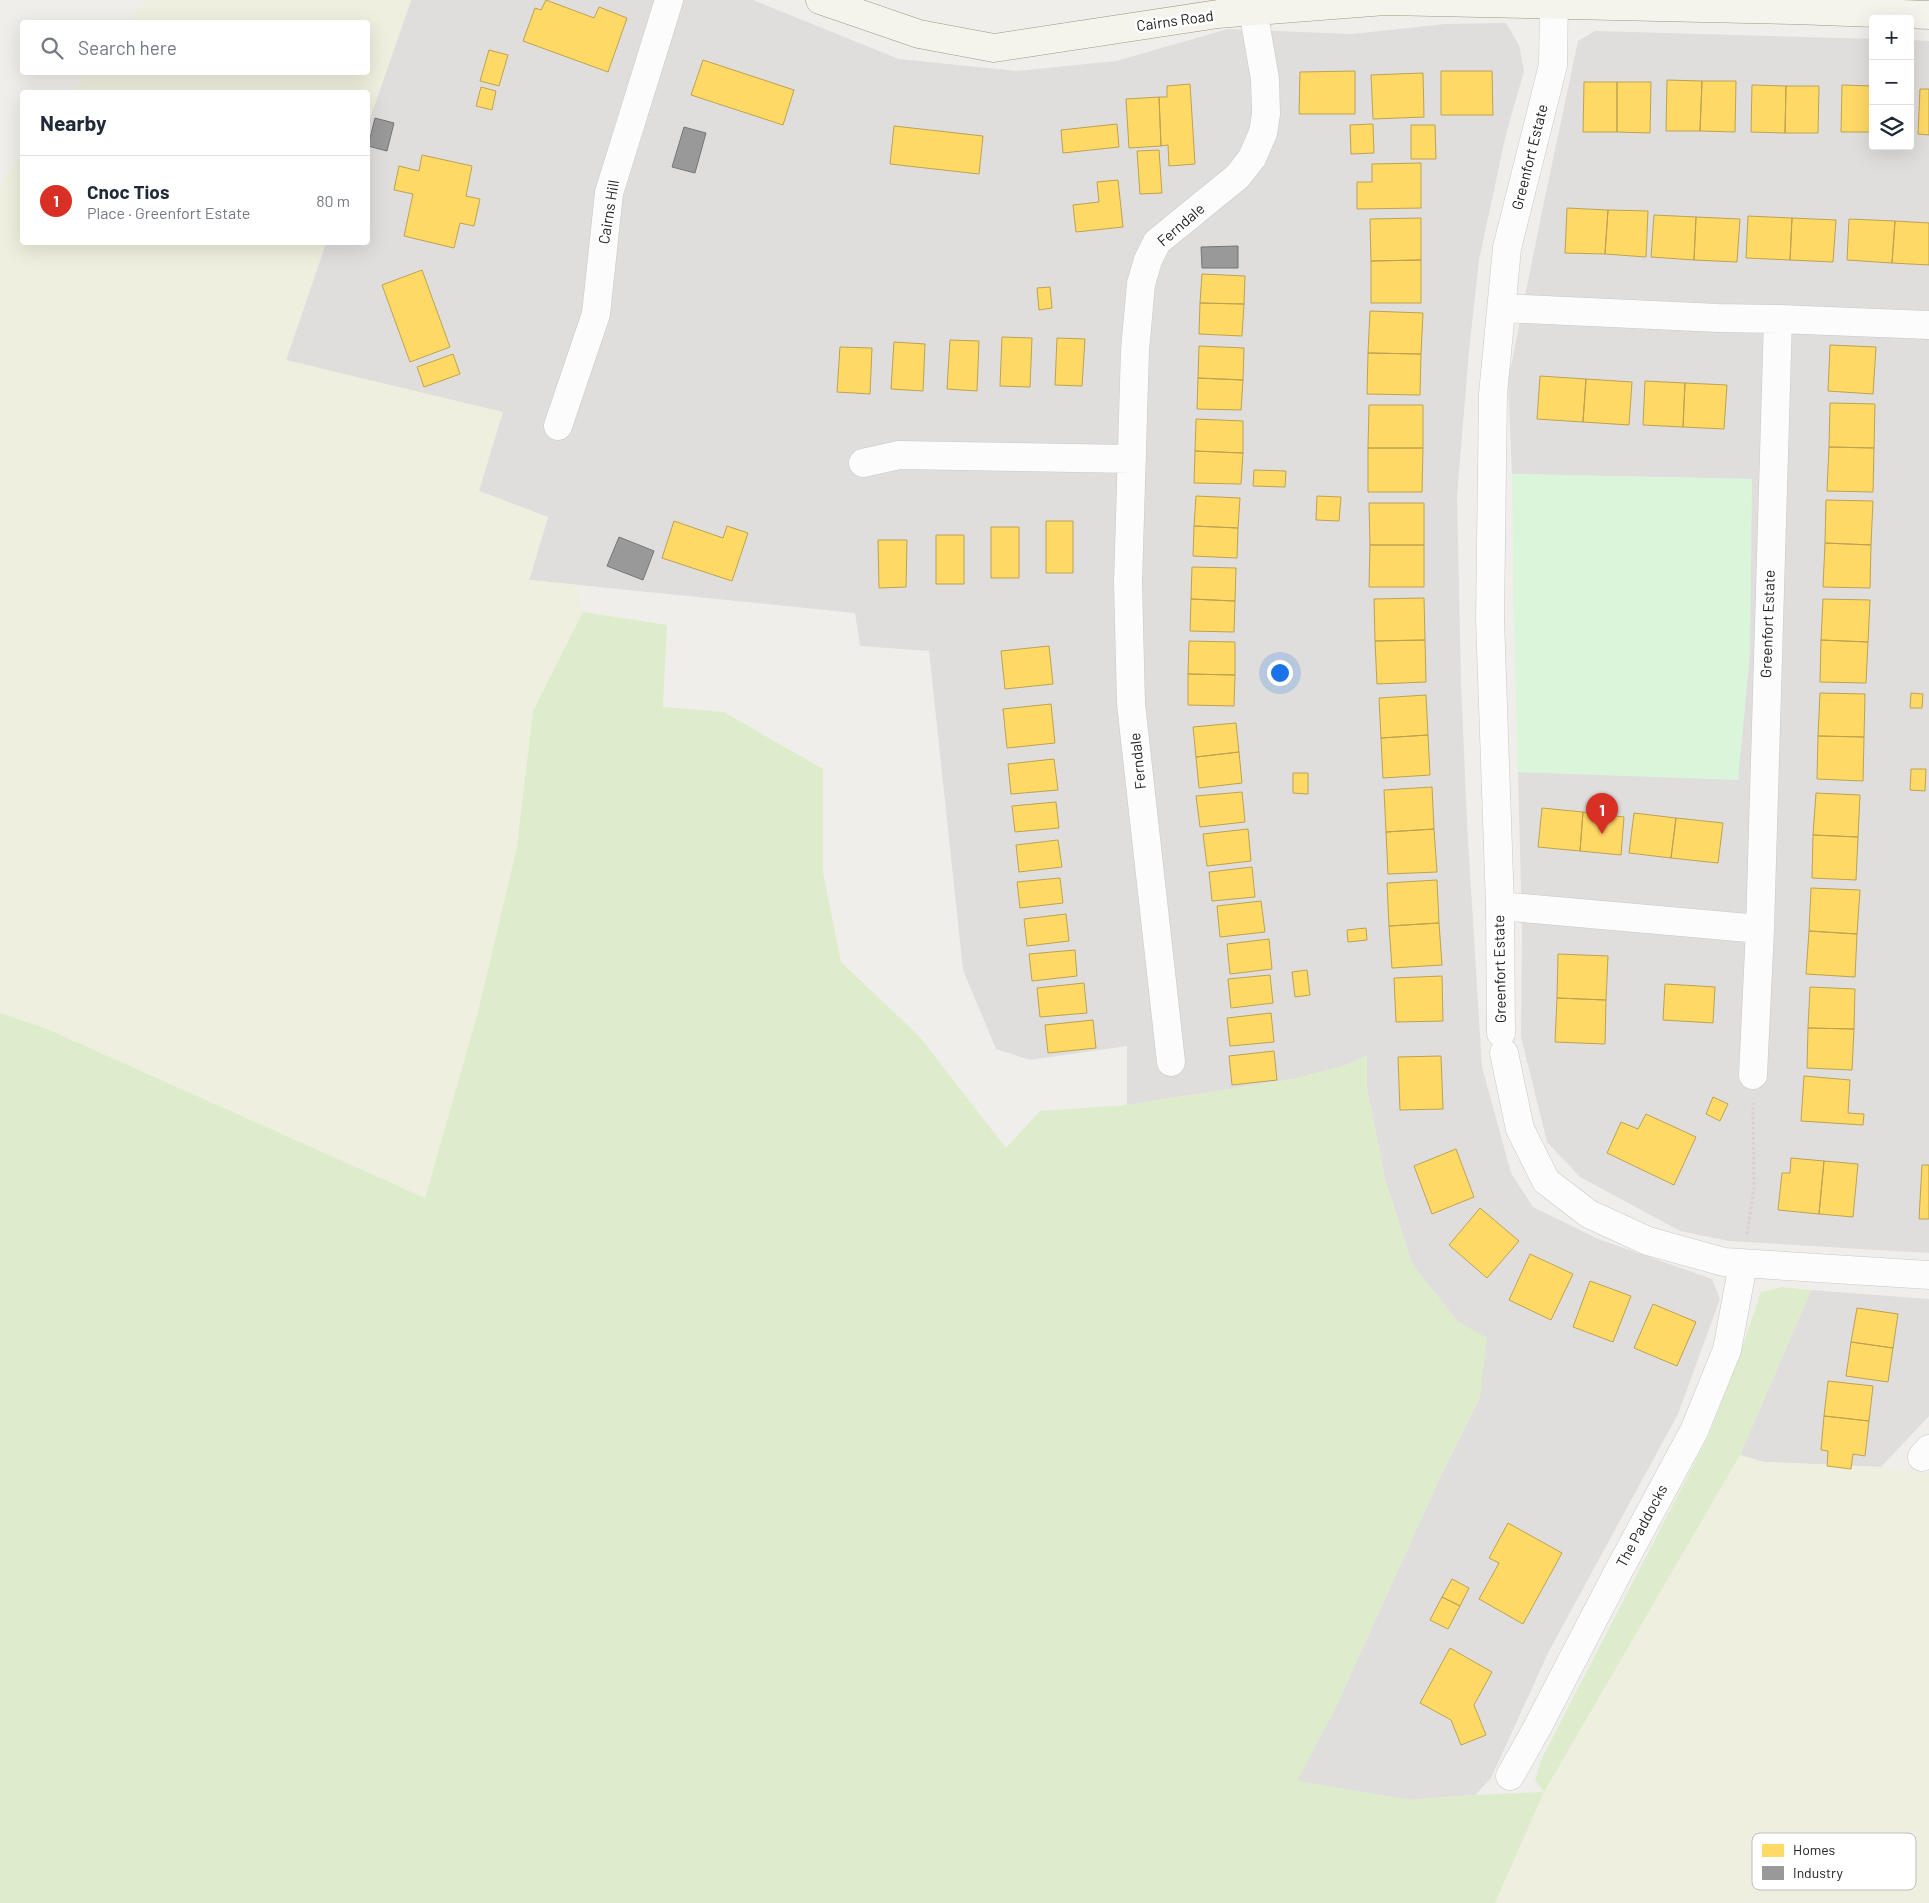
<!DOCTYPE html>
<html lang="en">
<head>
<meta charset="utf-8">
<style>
	:root { --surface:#fff; --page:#f2f2f3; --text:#1f2937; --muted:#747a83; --line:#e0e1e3; --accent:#d93025 }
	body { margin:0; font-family:Barlow,sans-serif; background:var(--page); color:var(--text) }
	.controls { position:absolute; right:15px; top:15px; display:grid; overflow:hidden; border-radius:5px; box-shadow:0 5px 20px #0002 }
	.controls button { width:45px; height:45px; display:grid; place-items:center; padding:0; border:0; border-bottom:1px solid var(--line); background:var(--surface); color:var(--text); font:25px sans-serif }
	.you { position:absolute; left:1279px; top:672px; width:18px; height:18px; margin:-12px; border:4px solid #fff; border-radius:50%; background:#1a73e8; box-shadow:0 0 0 8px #1a73e833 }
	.badge { display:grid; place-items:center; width:32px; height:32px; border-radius:50%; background:var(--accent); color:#fff; font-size:16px; font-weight:700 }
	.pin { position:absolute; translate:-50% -41px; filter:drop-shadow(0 1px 2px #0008) }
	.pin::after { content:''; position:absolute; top:26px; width:18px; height:15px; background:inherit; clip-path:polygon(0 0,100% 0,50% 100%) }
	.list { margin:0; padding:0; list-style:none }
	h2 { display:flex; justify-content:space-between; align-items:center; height:65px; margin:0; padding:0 20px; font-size:21px }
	h2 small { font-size:16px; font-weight:400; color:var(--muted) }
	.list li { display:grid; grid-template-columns:32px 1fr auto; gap:15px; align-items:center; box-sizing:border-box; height:90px; padding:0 20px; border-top:1px solid var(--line) }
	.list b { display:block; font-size:19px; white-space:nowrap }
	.list p { margin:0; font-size:16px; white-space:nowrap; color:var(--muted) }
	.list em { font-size:16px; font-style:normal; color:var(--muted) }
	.icon { flex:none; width:28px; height:28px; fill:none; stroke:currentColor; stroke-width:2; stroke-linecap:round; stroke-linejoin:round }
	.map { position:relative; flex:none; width:1929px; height:1903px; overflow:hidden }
	.search { position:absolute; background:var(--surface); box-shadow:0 5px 20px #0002; left:20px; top:20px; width:350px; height:55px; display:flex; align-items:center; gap:12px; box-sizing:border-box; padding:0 18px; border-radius:5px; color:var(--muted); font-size:19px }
	.panel { position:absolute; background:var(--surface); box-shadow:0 5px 20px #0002; left:20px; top:90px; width:350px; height:155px; border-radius:5px }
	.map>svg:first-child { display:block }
</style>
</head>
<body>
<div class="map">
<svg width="1929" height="1903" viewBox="0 0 1929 1903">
	<rect width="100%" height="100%" fill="#f0eeeb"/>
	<path fill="#dfdedc" d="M411,0h342l146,59 118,12 99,-10 112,-32 124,5 93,-10 61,-1 13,22 5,26 -18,63 -27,126 -10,91 -12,145 4,185 6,143 15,243 29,106 22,34 65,32 114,40 8,20 -42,115 -129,237 -58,127 -16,17 -66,5 -113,-19 38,-70 108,-238 38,-76 -23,-76 -45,-57 -27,-85 -18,-91v-32l-23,10 -50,13 -167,26v-59l-97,14 -34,-11 -33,-79 -34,-319 -69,-5 -5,-33 -326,-33 19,-63 -69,-26 -193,-131 40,-117 42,-1v-118z
		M1595,31l278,8v107h37v-106l19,1v1212l-200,-12 -49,-10 -100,-54 -33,-35 -26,-105 1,-107 -4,-158 220,7 14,-300 -240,-5 -4,-93 36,-179 34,-161z
		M1811,1290l118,9v117l-48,51 -117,-5 -24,-7z"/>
	<path fill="#efefdf" d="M146,0h265l-43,124v-32h-296l16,-19 280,-1v-50h-240z
		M22,155v87l304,1 -40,117 217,52 -24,79 69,26 -19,63 48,5 6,27 -50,99 -16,136 -39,165 -53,186 -378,-169 -47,-16v-830z
		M1740,1455l24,7 117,5 48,7v429h-434l49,-111z"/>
	<path fill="#ddeccb" d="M583,612l84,13 -4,82 61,5 99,57v103l18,90 78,74 87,112 34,-37 87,-6 167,-26 50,-13 23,-10v32l18,91 27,85 45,57 30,17 -7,59 -38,76 -108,238 -37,70 112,19 66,-5 69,-3 -9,-12 7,-22 167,-323 31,-81 21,-62 21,-5 29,3 -71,165 -196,337 -49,111h-1495v-890l47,16 378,169 53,-186 39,-165 16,-136z"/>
	<path fill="#daf5da" d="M1512,474l240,5 -2,175 -12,126 -220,-8 -4,-145z"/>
	<path fill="#ffd966" stroke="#bda252" d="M546,0l48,18 5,-11 28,11 -19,54 -85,-31 12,-33 6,2z
		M489,50l19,5 -9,31 -19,-5z
		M703,60l91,30 -11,35 -92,-30z
		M1355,71v43h-56l1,-42z
		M1441,71h51l1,44h-52z
		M1423,73l1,44 -51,2 -2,-44z
		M1667,80l35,1 -2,50h-34z
		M1702,81h34l-1,51 -35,-1z
		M1584,82h33v50h-34z
		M1617,82h34l-1,51 -33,-1z
		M1190,84l5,80 -26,2 -1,-21 -7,1 -2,-49h8v-11z
		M1752,85l34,1 -1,47 -34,-1z
		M1842,85l29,1 -1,46h-29z
		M1786,86h33l-1,47h-33z
		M1871,86h2v47l-3,-1z
		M481,87l15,4 -4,19 -16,-4z
		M1920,89h9v46l-11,-1z
		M1159,97l2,49 -32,2 -3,-49z
		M1117,124l2,23 -56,6 -2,-23z
		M1373,124l1,29 -23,1 -1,-29z
		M1411,125h24l1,34h-25z
		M894,126l89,10 -4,38 -89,-10z
		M1159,150l3,43 -22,1 -3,-43z
		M422,155l50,11 -6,30 14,3 -6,27 -14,-3 -6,25 -50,-12 9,-42 -19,-4 5,-24 20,5z
		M1421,163v45l-64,1v-27h15v-18z
		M1118,180l5,47 -47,5 -3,-27 26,-3 -2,-20z
		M1567,208l41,2 -3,44 -40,-1z
		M1608,210l40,1 -2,46 -41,-3z
		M1654,215l42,2 -2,43 -43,-3z
		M1748,216l44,2 -2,42 -44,-2z
		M1696,217l44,2 -3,43 -43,-2z
		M1421,218v42l-50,1 -1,-42z
		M1792,218l44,2 -3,42 -43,-2z
		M1849,219l46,2 -3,42 -45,-3z
		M1895,221l34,2v42l-37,-2z
		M1421,260v43h-50v-42z
		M422,270l28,77 -40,15 -28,-77z
		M1202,274l43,2 -1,28 -44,-1z
		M1050,287l2,21 -13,2 -2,-22z
		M1200,303l44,1 -2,32 -43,-2z
		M1370,311l53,2 -2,41 -53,-1z
		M1002,337l30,1 -2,49 -30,-1z
		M1057,338l28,1 -3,47 -27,-1z
		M950,340l29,1 -2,50 -30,-2z
		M894,342l31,2 -2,47 -32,-2z
		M1830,345l46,2 -3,47 -45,-3z
		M1199,346l45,2 -1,32 -45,-2z
		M840,347l32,1 -2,46 -33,-2z
		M1368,353l53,1 -1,41 -53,-1z
		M453,354l7,20 -36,13 -7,-20z
		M1540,376l46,3 -3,43 -46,-3z
		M1198,378l45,2 -2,30 -44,-1z
		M1586,379l46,3 -3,43 -46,-3z
		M1645,381l40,2 -2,44 -40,-2z
		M1685,383l42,2 -3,44 -41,-2z
		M1830,403l45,1 -1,44 -45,-1z
		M1369,405h54v43h-55z
		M1196,419l47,2v32l-48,-2z
		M1829,447l45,1 -1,44 -46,-1z
		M1368,448h55l-1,44h-54z
		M1195,451l48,2 -2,31 -47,-1z
		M1254,470l32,1 -1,16 -32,-1z
		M1196,496l44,2 -2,30 -44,-2z
		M1317,496l24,1 -2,24 -23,-1z
		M1826,500l47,1 -2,44 -46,-2z
		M1369,503h55v42h-54z
		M674,521l49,17 4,-12 21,7 -16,48 -70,-23z
		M1046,521h27v52h-27z
		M1194,526l44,2 -1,30 -44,-2z
		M991,527h28v51h-28z
		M936,535h28v49h-28z
		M878,540h29l-1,47 -27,1z
		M1825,543l46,2 -1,43 -47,-1z
		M1370,545h54v42h-55z
		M1192,567l44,1 -1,33 -44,-2z
		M1424,598l1,42 -50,1 -1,-42z
		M1191,599l44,2 -1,31 -44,-1z
		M1823,599l47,1 -2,42 -47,-2z
		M1425,640l1,42 -49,2 -2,-43z
		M1821,640l47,2 -2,41 -46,-1z
		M1189,641l46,1v33l-47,-1z
		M1049,646l4,38 -48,5 -4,-38z
		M1188,674l47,1 -1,31 -46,-1z
		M1820,693l45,1 -1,43 -46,-1z
		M1911,693l12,1 -1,14h-12z
		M1426,695l2,40 -47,3 -2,-40z
		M1051,704l4,39 -48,5 -4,-39z
		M1236,723l3,29 -43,5 -3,-30z
		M1428,735l2,40 -47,3 -2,-40z
		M1818,736l46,1 -1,44 -46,-2z
		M1239,752l3,31 -43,5 -3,-31z
		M1054,759l4,31 -47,4 -3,-30z
		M1911,769h15l-1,22 -15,-1z
		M1293,773h15v21l-15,-1z
		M1432,787l2,42 -48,3 -2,-42z
		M1242,792l3,30 -45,5 -4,-31z
		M1816,793l44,2 -2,42 -45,-2z
		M1056,802l3,26 -44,4 -3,-26z
		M1542,808l41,4 -3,39 -42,-4z
		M1583,812l41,5 -3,38 -41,-4z
		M1634,813l42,5 -5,40 -42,-5z
		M1676,818l47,5 -5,40 -47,-5z
		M1248,829l3,32 -44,5 -4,-32z
		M1434,829l3,43 -49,2 -2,-42z
		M1813,835l45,2 -2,43 -44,-2z
		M1058,840l4,27 -43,5 -3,-27z
		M1252,867l3,30 -43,4 -3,-29z
		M1060,878l3,25 -43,5 -3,-26z
		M1437,880l2,43 -50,3 -2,-43z
		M1811,888l49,2 -3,44 -48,-3z
		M1261,901l4,31 -45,5 -3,-31z
		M1066,914l3,27 -42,5 -3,-27z
		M1439,923l3,42 -50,3 -3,-42z
		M1366,928l1,12 -19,2 -1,-12z
		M1809,931l48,3 -2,43 -49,-3z
		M1269,939l3,30 -42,5 -3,-30z
		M1075,950l2,26 -45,5 -3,-27z
		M1558,954l50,2 -2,44 -49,-2z
		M1307,970l3,25 -15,2 -3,-25z
		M1270,975l3,28 -42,5 -3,-29z
		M1442,976l1,45 -47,1 -2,-44z
		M1084,983l3,30 -47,4 -3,-29z
		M1665,984l50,3 -2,36 -50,-3z
		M1810,987l45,2 -1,40 -46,-1z
		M1557,998l49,2 -1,44 -50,-2z
		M1271,1013l3,29 -44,4 -3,-28z
		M1093,1020l3,28 -48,5 -3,-28z
		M1808,1028l46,1 -2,41 -45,-2z
		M1274,1051l3,29 -45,5 -3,-29z
		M1441,1056l2,53 -43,1 -2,-53z
		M1804,1076l46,4 -2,33 16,1 -1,11 -62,-4z
		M1713,1097l15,7 -8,17 -14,-7z
		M1646,1114l50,23 -22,48 -67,-32 14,-31 17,7z
		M1456,1149l18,48 -42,17 -18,-48z
		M1791,1158l33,3 -5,53 -41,-4 4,-37h8z
		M1824,1161l34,3 -5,53 -34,-3z
		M1922,1165h7v54h-10z
		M1480,1208l39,33 -32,37 -38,-33z
		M1530,1254l43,20 -22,46 -42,-20z
		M1590,1281l41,15 -18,46 -40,-15z
		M1653,1304l43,18 -19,44 -43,-18z
		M1857,1308l41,6 -5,34 -42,-6z
		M1851,1342l42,6 -5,34 -42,-6z
		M1828,1381l45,5 -4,35 -45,-5z
		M1824,1416l45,5 -4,35 -12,-2 -2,15 -24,-3 1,-15 -7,-1z
		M1508,1523l54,30 -39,71 -44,-25 20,-36 -10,-5z
		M1452,1579l17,9 -9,18 -18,-9z
		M1442,1597l18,9 -12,23 -18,-9z
		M1450,1648l42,24 -18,33 12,30 -25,10 -10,-25 -31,-17z"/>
	<path fill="#999" stroke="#757575" d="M375,118l19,5 -7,28 -19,-5z
		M684,127l22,6 -11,40 -23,-6z
		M1238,246v22h-36l-1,-21z
		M619,537l35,14 -11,29 -36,-14z"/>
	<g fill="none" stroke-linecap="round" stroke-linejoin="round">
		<g stroke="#c9c8c7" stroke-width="29">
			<path id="street" d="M1502,308l216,10 60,1 -18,610 -7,146
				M1778,319l151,6
				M558,426l38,-112 13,-121 60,-193
				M863,463l36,-8 233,4
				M1500,906l260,23
				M1501,1033l-1,-127 -10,-287 3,-225 14,-146 46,-183 1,-65
				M1504,1053l16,76 26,52 43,33 59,27 76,21 205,13
				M1171,1062l-40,-358 -3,-121 7,-233 6,-66 7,-24 9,-18 81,-66 14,-18 11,-25 3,-19 -1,-35 -12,-69
				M1922,1457l7,-8
				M1510,1776l27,-48 81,-156 76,-141 33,-81 16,-86"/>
		</g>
		<g stroke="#999a82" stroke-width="29">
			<path id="secondary" d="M820,0l99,34 75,14 224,-34 167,-13 409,9 135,5"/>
		</g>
		<path stroke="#dccecd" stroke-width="3" stroke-dasharray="2.5 2.5" stroke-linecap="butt" d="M1747,1234l7,-47 -1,-84"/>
		<use href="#street" stroke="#fdfcfc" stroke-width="28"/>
		<use href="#secondary" stroke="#f4f4ed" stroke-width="28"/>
	</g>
	<g text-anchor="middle" stroke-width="5" stroke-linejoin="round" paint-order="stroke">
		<g font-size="15" fill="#222" stroke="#fff">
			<text transform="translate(1175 21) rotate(-8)" y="5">Cairns Road</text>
			<text transform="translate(1530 157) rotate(-76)" y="5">Greenfort Estate</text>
			<text transform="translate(609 212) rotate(-81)" y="5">Cairns Hill</text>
			<text transform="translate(1181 225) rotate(-41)" y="5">Ferndale</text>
			<text transform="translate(1768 624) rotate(-88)" y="5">Greenfort Estate</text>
			<text transform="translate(1138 761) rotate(-96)" y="5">Ferndale</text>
			<text transform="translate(1500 969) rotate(-91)" y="5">Greenfort Estate</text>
			<text transform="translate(1642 1526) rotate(-62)" y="5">The Paddocks</text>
		</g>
	</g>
	<rect x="1752" y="1833" width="164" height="57" rx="8" fill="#fff" stroke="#bdbdbd" stroke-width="1"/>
	<rect x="1762" y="1844" width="22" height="13" fill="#ffd966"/>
	<rect x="1762" y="1866" width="22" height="14" fill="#999"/>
	<g font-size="14" fill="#222">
		<text x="1793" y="1855">Homes</text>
		<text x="1793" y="1878">Industry</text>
	</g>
</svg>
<div class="controls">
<button>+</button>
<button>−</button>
<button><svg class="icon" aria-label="layers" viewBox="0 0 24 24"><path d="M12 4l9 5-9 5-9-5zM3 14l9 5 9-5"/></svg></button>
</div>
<div class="you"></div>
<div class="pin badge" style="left:1602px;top:834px">1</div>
<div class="search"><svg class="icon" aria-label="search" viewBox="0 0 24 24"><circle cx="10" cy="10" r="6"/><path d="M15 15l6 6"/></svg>Search here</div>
<section class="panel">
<h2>Nearby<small></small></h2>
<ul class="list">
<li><span class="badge">1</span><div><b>Cnoc Tios</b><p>Place · Greenfort Estate</p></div><em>80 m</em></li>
</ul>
</section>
</div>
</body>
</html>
